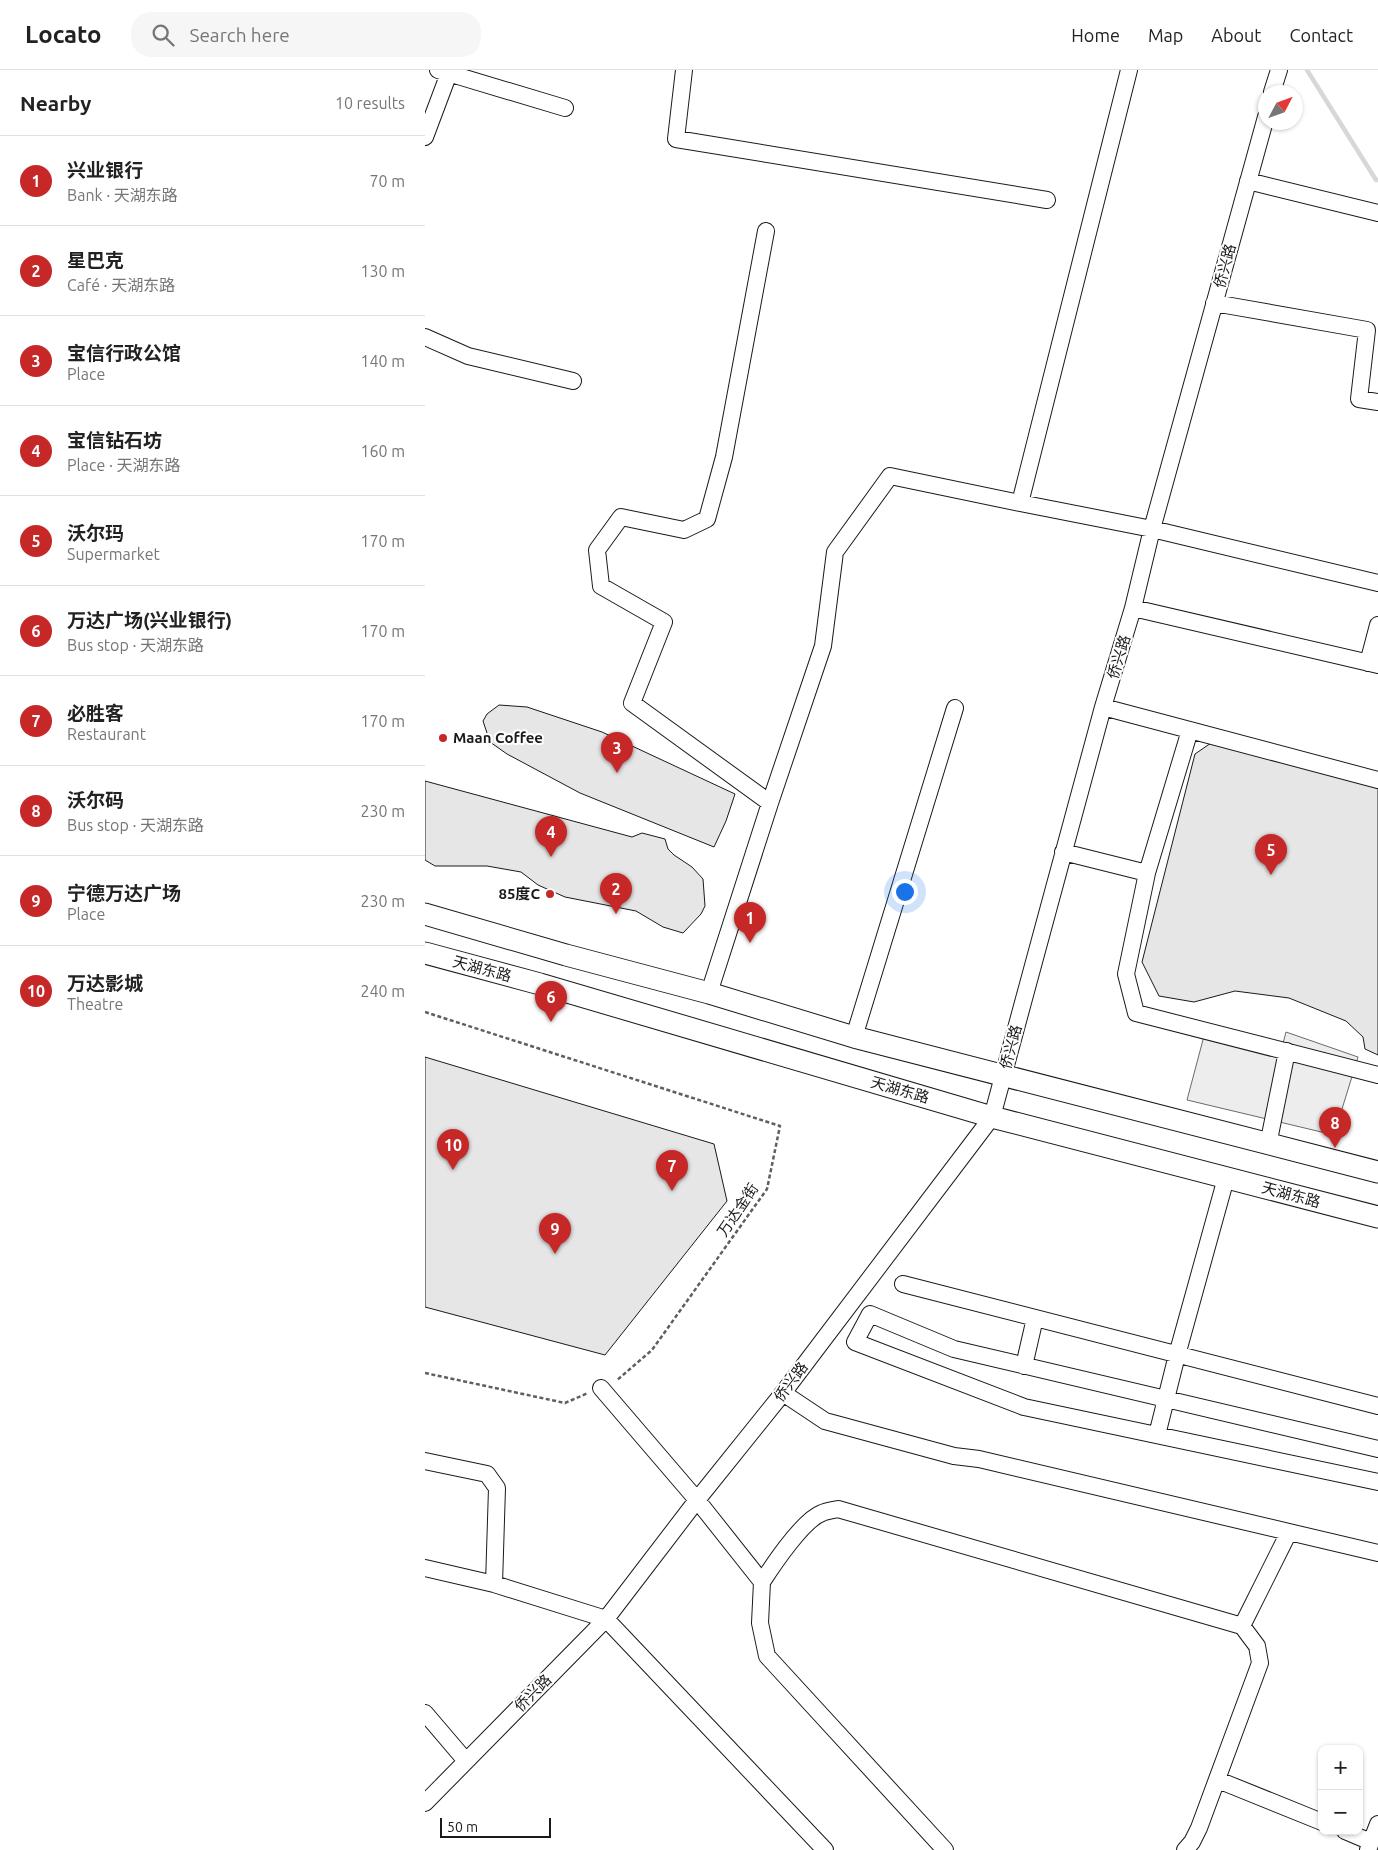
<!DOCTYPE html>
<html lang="en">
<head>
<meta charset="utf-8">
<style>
	:root { --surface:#fff; --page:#f6f6f6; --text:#222; --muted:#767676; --line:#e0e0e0; --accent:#c62828 }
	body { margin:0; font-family:Ubuntu,"Noto Sans SC",sans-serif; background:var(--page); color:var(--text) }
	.controls { position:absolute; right:15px; bottom:15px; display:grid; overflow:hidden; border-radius:10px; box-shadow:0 1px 4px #0004 }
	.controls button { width:45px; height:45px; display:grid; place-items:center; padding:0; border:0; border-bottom:1px solid var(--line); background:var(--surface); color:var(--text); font:25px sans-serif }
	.compass { position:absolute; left:833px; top:15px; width:45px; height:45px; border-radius:50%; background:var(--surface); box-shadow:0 1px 4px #0004; rotate:49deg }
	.scale { position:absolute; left:15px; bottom:12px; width:111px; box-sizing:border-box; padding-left:5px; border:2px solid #1a1a1a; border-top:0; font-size:14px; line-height:18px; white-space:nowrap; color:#1a1a1a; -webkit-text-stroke:4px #fff; paint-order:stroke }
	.you { position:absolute; left:479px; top:821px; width:18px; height:18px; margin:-12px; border:4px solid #fff; border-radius:50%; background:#1a73e8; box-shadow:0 0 0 8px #1a73e833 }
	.badge { display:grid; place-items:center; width:32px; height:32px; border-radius:50%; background:var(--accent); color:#fff; font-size:16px; font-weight:700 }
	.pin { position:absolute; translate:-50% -41px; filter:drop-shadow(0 1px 2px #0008) }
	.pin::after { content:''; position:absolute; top:26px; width:18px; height:15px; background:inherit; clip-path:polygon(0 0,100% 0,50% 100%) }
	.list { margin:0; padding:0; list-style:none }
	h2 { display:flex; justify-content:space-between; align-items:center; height:65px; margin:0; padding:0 20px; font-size:21px }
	h2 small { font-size:16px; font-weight:400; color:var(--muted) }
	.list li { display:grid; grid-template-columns:32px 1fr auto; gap:15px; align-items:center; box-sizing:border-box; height:90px; padding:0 20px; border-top:1px solid var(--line) }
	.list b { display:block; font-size:19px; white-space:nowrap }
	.list p { margin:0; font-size:16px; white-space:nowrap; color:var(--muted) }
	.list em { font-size:16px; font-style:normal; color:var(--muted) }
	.icon { flex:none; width:28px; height:28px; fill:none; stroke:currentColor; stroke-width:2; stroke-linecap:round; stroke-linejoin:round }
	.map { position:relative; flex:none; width:953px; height:1780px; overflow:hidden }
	header { display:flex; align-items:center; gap:30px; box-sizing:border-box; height:70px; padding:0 25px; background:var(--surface); border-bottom:1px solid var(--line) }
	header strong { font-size:24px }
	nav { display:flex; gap:28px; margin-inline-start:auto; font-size:18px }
	.search { width:350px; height:45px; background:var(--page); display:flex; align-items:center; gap:12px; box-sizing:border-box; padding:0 18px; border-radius:20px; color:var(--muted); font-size:19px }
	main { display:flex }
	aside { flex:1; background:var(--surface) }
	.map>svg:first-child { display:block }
</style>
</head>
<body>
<header>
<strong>Locato</strong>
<div class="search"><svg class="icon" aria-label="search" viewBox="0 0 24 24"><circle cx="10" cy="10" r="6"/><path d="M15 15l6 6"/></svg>Search here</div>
<nav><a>Home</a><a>Map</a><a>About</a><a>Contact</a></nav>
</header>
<main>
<aside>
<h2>Nearby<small>10 results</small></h2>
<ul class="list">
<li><span class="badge">1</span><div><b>兴业银行</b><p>Bank · 天湖东路</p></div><em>70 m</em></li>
<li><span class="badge">2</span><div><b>星巴克</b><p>Café · 天湖东路</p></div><em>130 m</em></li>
<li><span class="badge">3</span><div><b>宝信行政公馆</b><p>Place</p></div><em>140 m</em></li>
<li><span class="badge">4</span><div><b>宝信钻石坊</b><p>Place · 天湖东路</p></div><em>160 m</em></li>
<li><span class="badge">5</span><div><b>沃尔玛</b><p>Supermarket</p></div><em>170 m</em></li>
<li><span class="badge">6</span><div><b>万达广场(兴业银行)</b><p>Bus stop · 天湖东路</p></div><em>170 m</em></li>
<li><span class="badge">7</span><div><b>必胜客</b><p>Restaurant</p></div><em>170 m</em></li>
<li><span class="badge">8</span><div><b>沃尔码</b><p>Bus stop · 天湖东路</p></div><em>230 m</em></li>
<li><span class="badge">9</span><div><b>宁德万达广场</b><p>Place</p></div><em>230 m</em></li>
<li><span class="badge">10</span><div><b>万达影城</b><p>Theatre</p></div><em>240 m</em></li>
</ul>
</aside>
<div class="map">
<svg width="953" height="1780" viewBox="0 0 953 1780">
	<rect width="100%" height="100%" fill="#fff"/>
	<path fill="#ededed" stroke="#6a6a6a" d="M861,962l72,25 -24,78 -147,-35 17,-64 76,19z"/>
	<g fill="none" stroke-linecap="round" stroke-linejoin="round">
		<path stroke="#d7d7d7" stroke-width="4.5" d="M882,0l69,110h2"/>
	</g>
	<path fill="#e6e6e6" stroke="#1a1a1a" d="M74,635l28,2 75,25 133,62 -9,27 -12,26 -134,-54 -73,-39 -17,-12 -7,-21 4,-7z
		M786,673l167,45v267l-13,-6 -2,-12 -17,-16 -57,-23 -54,-7 -41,11 -35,-6 -17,-34 53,-208z
		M0,711l207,56 10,-4 23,6 3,10 6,6 18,12 11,12 2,27 -4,8 -18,19 -20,-6 -27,-16 -71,-14 -27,-12 -17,-13 -34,-6h-52l-10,-6z
		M0,987l289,87 13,57 -122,154 -180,-48z"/>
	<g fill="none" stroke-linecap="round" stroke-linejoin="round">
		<g stroke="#1a1a1a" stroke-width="18">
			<path id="minor" d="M13,0l127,38
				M259,0l-8,69 371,61
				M704,0l-109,433 132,26 226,54
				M847,22l7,-22
				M0,67l24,-64
				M823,111l130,32
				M341,161l-42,226 -17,62 -23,11 -63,-13 -24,33 4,36 63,36 -32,81 138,100
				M789,233l153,27 -8,69 19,3
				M0,267l43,19 105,25
				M708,538l245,57
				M943,593l10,-38
				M678,637l275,73
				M638,782l84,21 -21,101 10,39 242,62
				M722,803l43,-143
				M284,923l61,-190 53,-157 12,-94 55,-76 130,27
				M429,967l101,-329
				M843,1075l19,-94
				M478,1214l475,122
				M599,1296l11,-48
				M176,1318l96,112 65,82 -2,41 7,33 178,194
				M358,1323l42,28 129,35 25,3 399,94
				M732,1365l20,-80 49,-177
				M953,1379l-424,-100 -84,-35 -15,28 169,65 354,75
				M0,1391l62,13 10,14 -3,96
				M0,1498l69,16 112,35 219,231
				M337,1512c11,-17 41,-62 60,-69 4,-2 11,-3 16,-4l404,117 15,20 3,17 -61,165 -7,14 -7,8
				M817,1556l47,-94
				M0,1643l41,48
				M793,1710l104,42
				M0,1733l181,-184 91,-119 86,-107 209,-276 111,-410 30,-99 19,-79 114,-412
				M920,1761l26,11
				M943,1780l10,-26"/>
		</g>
		<g stroke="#1a1a1a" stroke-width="23">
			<path id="major" d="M0,844l141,41 143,38 145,44 524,135
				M0,883l115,31 452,133 386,100"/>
		</g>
		<path stroke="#5f5f5f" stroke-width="2.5" stroke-dasharray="4 2.5" stroke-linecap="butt" d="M0,942l355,114 -13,63 -115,161 -36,31
			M0,1303l140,30 23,-10"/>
		<use href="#minor" stroke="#fff" stroke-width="16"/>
		<use href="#major" stroke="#fff" stroke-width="21"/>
	</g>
	<g fill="#c62828" stroke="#fff" stroke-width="2">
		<circle cx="18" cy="668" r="5"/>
		<circle cx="125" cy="824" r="5"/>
	</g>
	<g text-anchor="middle" stroke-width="4" stroke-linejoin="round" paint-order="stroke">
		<g font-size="15" fill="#1a1a1a" stroke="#fff">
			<text transform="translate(800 196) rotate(-75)" y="5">侨兴路</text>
			<text transform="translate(694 587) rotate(-73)" y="5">侨兴路</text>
			<text transform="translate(57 899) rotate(15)" y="5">天湖东路</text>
			<text transform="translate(586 977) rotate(-75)" y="5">侨兴路</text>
			<text transform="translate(475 1020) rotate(16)" y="5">天湖东路</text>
			<text transform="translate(866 1125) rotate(15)" y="5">天湖东路</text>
			<text transform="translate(313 1140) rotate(-56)" y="5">万达金街</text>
			<text transform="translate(366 1312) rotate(-53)" y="5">侨兴路</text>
			<text transform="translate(108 1623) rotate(-45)" y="5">侨兴路</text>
		</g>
		<g font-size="15" font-weight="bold" fill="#1a1a1a" stroke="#fff" text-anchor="start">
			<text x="28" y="673">Maan Coffee</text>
			<text x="115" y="829" text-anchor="end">85度C</text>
		</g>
	</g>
</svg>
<div class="controls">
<button>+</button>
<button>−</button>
</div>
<svg class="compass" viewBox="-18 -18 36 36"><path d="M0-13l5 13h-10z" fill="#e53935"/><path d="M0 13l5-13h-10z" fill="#767676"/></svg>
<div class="scale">50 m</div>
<div class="you"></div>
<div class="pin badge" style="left:325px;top:873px">1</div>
<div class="pin badge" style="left:191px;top:844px">2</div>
<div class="pin badge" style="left:192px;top:703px">3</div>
<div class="pin badge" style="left:126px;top:787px">4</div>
<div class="pin badge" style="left:846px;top:805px">5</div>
<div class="pin badge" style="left:126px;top:952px">6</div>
<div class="pin badge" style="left:247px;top:1121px">7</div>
<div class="pin badge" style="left:910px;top:1078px">8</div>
<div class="pin badge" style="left:130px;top:1184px">9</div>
<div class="pin badge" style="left:28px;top:1100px">10</div>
</div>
</main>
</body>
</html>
